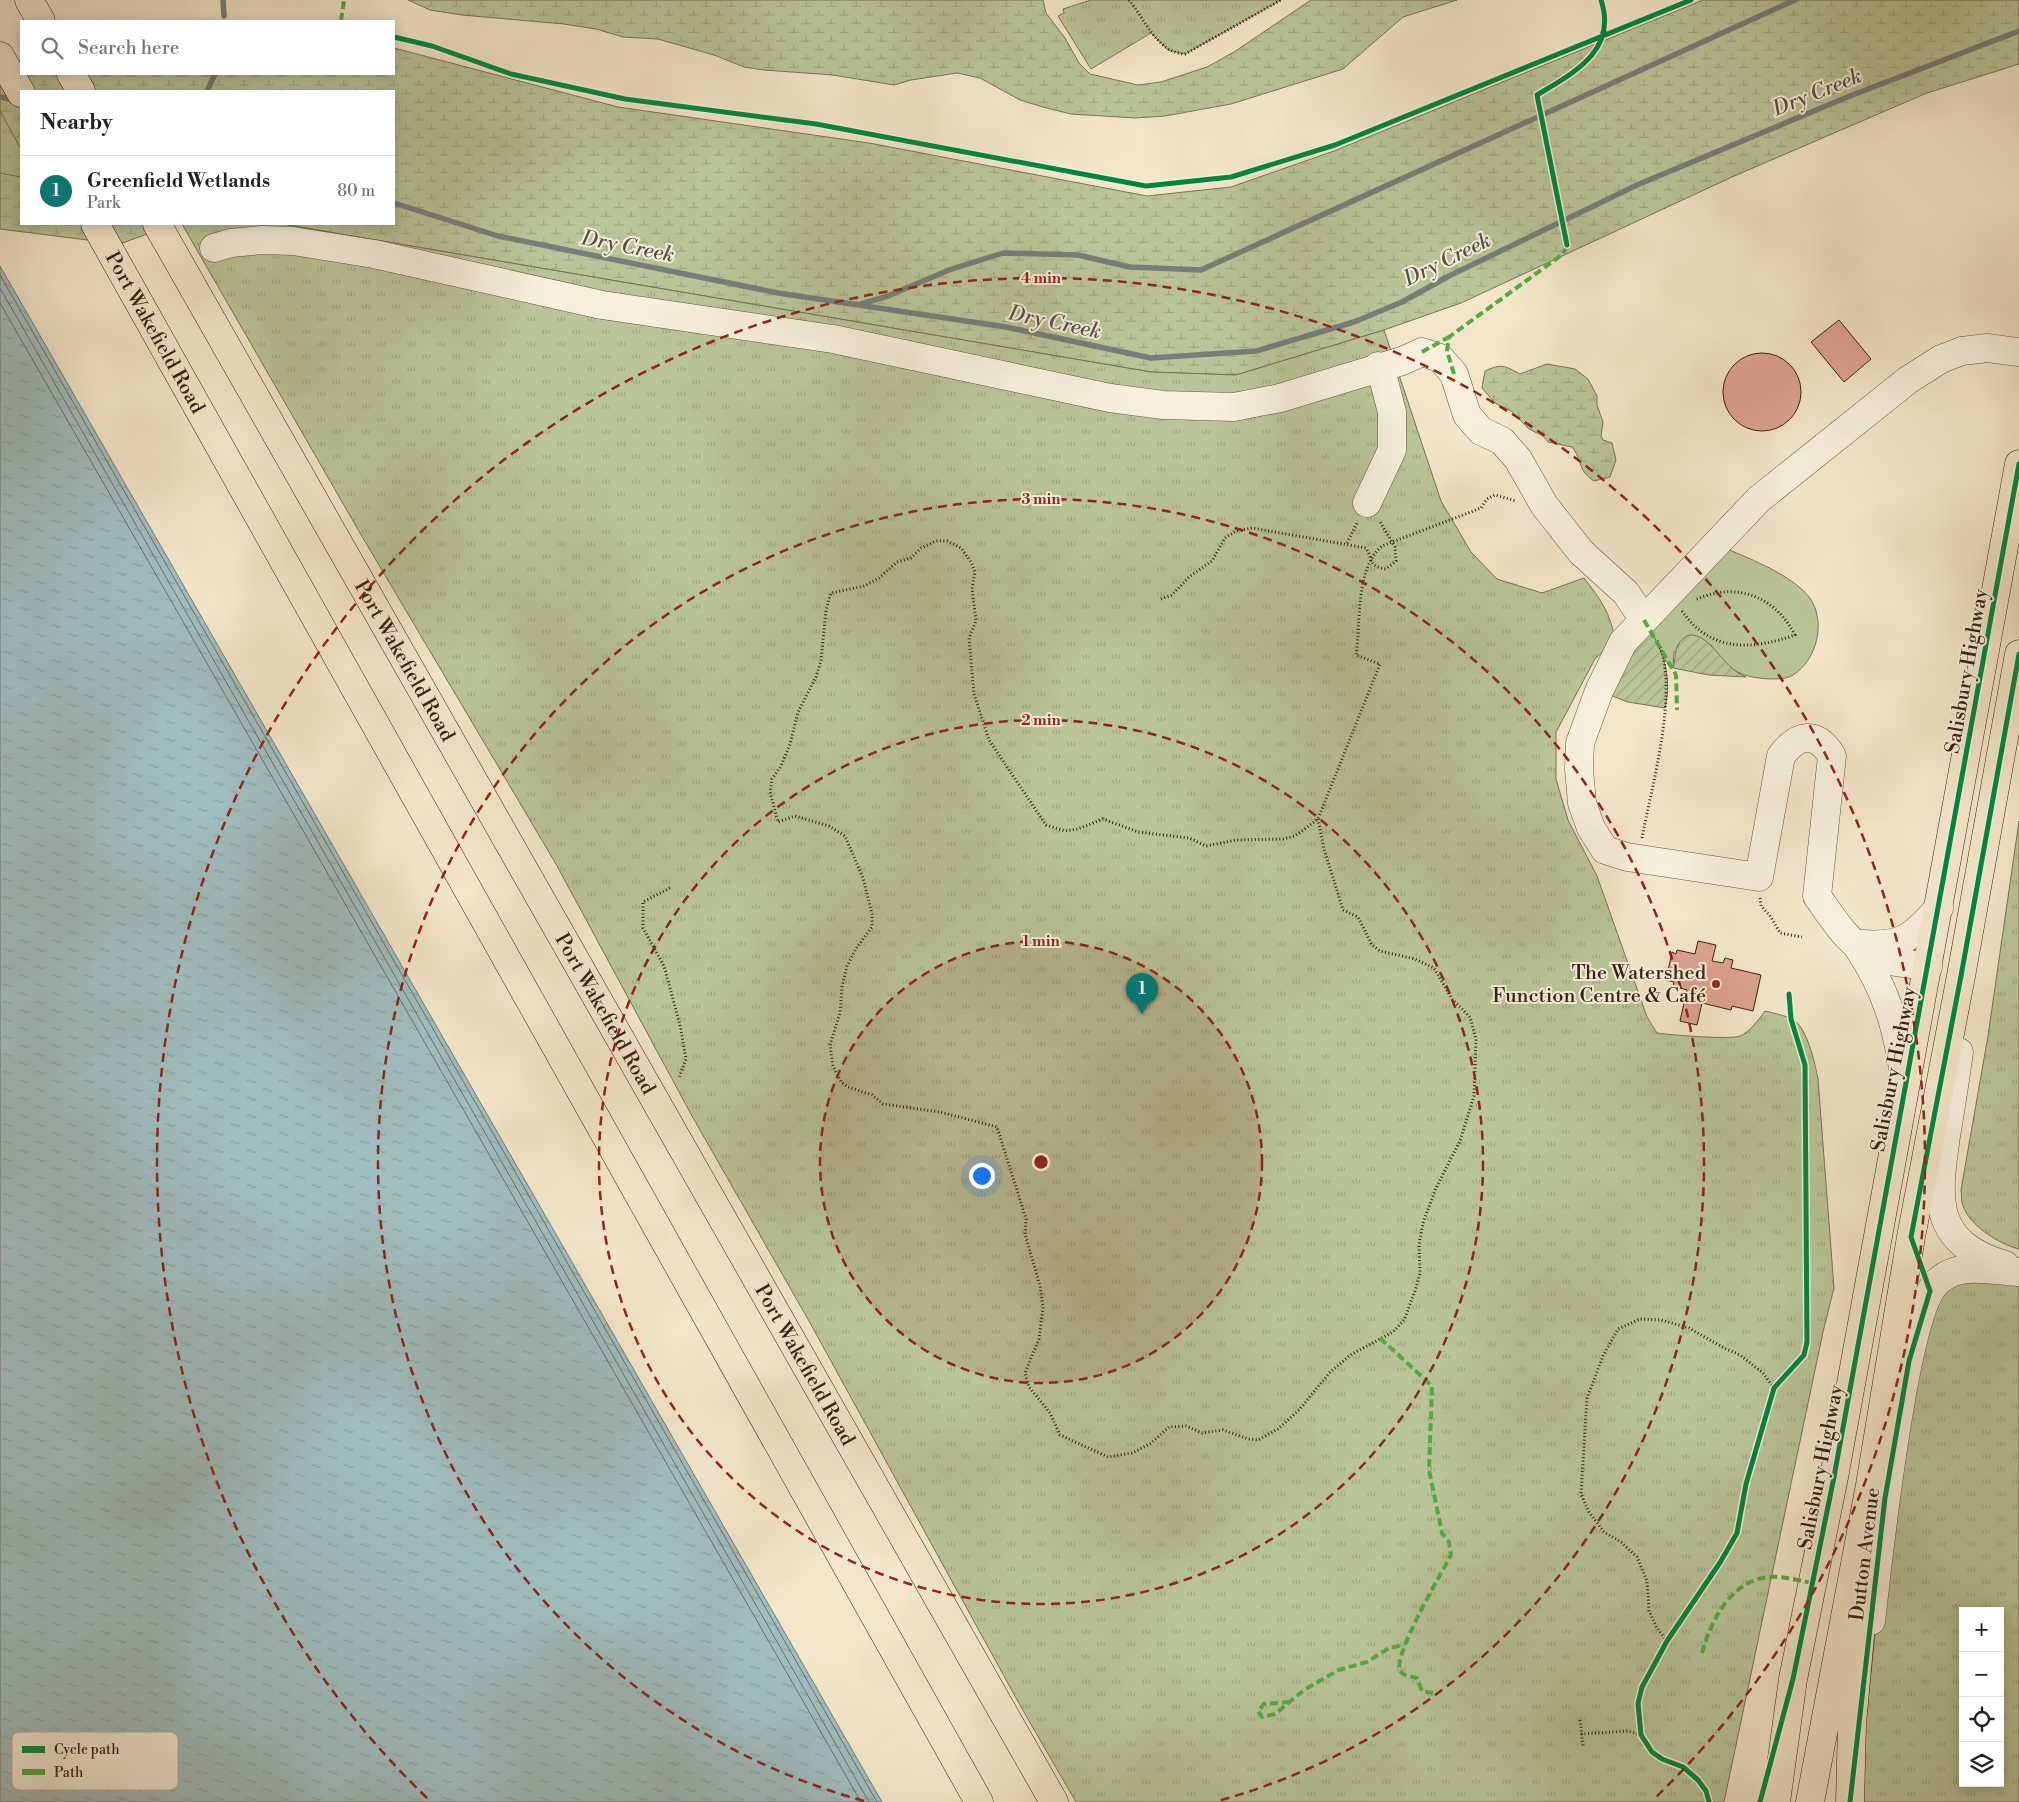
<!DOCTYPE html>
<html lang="en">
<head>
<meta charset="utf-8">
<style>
	:root { --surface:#fff; --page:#f2f2f2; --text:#202124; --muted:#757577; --line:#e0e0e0; --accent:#0f766e }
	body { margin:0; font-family:"Libre Bodoni",serif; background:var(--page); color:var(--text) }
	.controls { position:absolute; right:15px; bottom:15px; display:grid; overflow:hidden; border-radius:0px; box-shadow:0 2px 12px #0003 }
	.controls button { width:45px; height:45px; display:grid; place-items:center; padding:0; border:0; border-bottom:1px solid var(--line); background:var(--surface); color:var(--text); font:25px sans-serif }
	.you { position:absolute; left:981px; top:1175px; width:18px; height:18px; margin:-12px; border:4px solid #fff; border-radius:50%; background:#1a73e8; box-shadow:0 0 0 8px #1a73e833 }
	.badge { display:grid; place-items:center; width:32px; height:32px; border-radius:50%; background:var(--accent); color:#fff; font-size:16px; font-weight:700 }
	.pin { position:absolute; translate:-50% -41px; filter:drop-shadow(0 1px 2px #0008) }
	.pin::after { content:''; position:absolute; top:26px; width:18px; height:15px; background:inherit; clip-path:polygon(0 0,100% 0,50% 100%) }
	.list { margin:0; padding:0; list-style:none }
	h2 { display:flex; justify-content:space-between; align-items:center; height:65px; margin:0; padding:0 20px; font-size:21px }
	h2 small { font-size:16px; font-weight:400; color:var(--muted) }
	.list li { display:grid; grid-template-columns:32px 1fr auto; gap:15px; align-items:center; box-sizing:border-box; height:70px; padding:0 20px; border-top:1px solid var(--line) }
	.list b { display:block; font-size:19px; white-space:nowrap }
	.list p { margin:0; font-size:16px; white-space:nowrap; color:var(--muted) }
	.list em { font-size:16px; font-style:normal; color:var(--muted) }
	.icon { flex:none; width:28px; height:28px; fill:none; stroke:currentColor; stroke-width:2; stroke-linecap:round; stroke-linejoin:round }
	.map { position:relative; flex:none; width:2019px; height:1802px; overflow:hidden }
	.search { position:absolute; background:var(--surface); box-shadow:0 2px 12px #0003; left:20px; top:20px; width:375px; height:55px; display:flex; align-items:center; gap:12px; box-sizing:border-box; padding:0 18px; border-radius:0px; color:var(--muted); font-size:19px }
	.panel { position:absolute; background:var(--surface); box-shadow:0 2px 12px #0003; left:20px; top:90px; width:375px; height:135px; border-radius:0px }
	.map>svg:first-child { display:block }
</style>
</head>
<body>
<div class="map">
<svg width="2019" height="1802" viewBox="0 0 2019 1802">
	<defs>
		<pattern id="wetland-marsh" width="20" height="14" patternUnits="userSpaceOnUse" patternTransform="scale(1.25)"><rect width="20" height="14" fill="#b9c598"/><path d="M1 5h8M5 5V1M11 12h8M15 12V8" fill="none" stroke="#a0a982"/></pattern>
		<pattern id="park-tufts" width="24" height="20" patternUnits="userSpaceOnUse" patternTransform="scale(1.25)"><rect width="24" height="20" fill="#b9c598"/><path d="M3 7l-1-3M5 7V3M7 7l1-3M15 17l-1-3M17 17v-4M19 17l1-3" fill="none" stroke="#a0a982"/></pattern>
		<pattern id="garden-furrows" width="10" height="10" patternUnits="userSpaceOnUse" patternTransform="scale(1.25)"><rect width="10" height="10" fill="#b9c598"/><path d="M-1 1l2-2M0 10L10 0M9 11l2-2" fill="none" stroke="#a0a982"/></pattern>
		<pattern id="water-ripples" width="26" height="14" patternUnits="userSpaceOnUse" patternTransform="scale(1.25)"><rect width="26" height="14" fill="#a0bdbf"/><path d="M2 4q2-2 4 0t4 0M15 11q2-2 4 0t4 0" fill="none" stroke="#8aa2a3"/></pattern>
	</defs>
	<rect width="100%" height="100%" fill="#f3e6c9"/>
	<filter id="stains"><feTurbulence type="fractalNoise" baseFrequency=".004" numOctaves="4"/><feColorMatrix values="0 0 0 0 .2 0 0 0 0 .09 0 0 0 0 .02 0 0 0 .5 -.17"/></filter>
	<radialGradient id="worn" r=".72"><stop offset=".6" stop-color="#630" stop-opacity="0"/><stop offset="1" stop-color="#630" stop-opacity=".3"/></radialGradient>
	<path fill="#b9c598" stroke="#787256" d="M1727,549c24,10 66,27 82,48 18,24 8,63 -16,78 -6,4 -16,4 -23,4 -31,-2 -41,-8 -59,-34l-37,7 -1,16 -8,-8 -15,-32z"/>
	<path fill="url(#wetland-marsh)" stroke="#787256" d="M408,0h635l3,13 19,25 14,25 11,11 48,11 23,-3 46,-15 27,-15 77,-52h146l-54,17 -60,52 -112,35 -66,12 -30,2 -64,-4 -28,-7 -23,-7 -40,-22 -23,-5 -46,7 -17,5 -61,-10 -69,-5 -20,-3 -30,-12 -56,-16 -35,-2 -27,-8 -32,-5 -102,-9 -32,-5z
		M1703,0h316v64l-92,29 -195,84 -271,126 -77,27 -148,45 -85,-3 -869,-148h112v-133h-373v133h153l-54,20 -120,-15v-170l21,2v13h373v-26l224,59 251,36 278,53 84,-9 103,-36z
		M1547,364l28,5 13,10 9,17v9l6,17 -2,14 2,4 9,3 4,17 -6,17 -16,4c-17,-11 -11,-20 -22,-34l-24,-5 -5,-6 -14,-7 -18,-18 -16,-8 -13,-15 3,-17c17,-8 20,-5 35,3z"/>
	<path fill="url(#park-tufts)" stroke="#787256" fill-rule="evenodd" d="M1091,0h190l-96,54 -17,-4 -17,-17 -60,36 -33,-53 6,-3 -1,-4z
		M0,111l21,38v28l-21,-4z
		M182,224h100l869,148 85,3 148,-45 57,171 30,51 26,27 45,14 42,-15c17,22 26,34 31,62l-20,19 -39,73v47l12,41 29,56 50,141 10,16c15,2 72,7 83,3 10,-4 19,-17 25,-25 8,2 18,4 27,8 15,7 23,45 26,60l16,209 -11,44 -99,470h-648l-55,-95 -212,-386 -117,-205 -136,-252 -196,-331z
		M2019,821v428c-20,-5 -49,-23 -56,-43 -2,-5 -1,-11 -2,-16l27,-154z
		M1973,1278l46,8v516h-162l32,-296 43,-200 25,-24zM1963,1611h37v172h-37z"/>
	<path fill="url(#garden-furrows)" stroke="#787256" d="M1644,620c18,28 29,54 21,88l-37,-6 -29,-11z
		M1689,635c22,-2 33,33 57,42l-37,-2 -36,-7c4,-15 0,-25 16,-33z"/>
	<path fill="url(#water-ripples)" stroke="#767e7a" d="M0,266l882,1536h-882z"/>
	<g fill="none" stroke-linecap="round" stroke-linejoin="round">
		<path stroke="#6c6e69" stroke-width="1" d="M0,275l877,1527
			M0,288l869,1514
			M0,303l861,1499"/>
		<path stroke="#767e7a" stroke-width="5.5" d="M223,0l1,16
			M207,91l8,-17
			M0,97l14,3
			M394,203l104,33 280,57 228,34 145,31 105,-7 98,-29 48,-20 47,-26 188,-91 213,-89 169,-65
			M861,304l27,-8 61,-26 54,-17 75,2 52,12 71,3 594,-270"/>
	</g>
	<path fill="#dea292" stroke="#372013" d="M1839,320l32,39 -27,23 -33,-40z
		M1723 392a39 39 0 1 1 78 0a39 39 0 1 1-78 0Z
		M1698,941l18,4 -4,16 11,2 2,-5 8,2 -2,8 30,7 -8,36 -21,-5 -1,4 -29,-7 -5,22 -17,-4 7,-31 -14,-4 1,-4 -8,-2 6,-28 4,2 1,-4 18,4z"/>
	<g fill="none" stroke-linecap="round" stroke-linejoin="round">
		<g stroke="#665240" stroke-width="29">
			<path id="minor" d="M214,248l17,-5 31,-3 31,1 81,13 228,51 231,34 277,59 53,7 71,2 46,-9 122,-37 20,-9 18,6 14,16 13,41 14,16 21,10 16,18 26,46 37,47 45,41 18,27
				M1367,503l25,-53v-38l-11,-42 -3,-4
				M1861,944c42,3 50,-6 78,-36
				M1857,946c30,44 40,82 48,134
				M1928,967c-15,-3 -31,-4 -46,-8 -31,-9 -48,-39 -65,-63l15,-140c-15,-25 -34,-23 -51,0l-22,121 -132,-20 -22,-7 -14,-22 -9,-25 -3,-34 1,-26 19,-52 24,-49 136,-143 149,-119 33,-21 21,-8 25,-3 32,4
				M1959,1052c-4,28 -8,56 -13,84 -9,63 -15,107 59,129
				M1871,1621c7,-57 32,-309 67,-340 23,-20 54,-10 81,-9"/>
		</g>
		<g stroke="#372013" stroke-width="29">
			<g id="highway">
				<path d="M29,0l12,21"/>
				<path d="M0,56l21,37"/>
				<path d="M71,74l10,17"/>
				<path id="s1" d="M95,224l884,1578"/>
				<path id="s2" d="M157,224l897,1578"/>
				<path d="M1776,1802l17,-123 41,-202 185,-1013"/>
				<path d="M1810,1802l60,-317 41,-248 50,-261 58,-322"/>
				<path d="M1850,1802l2,-78 12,-132"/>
			</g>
		</g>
		<path stroke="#372013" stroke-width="3" stroke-dasharray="1 2.5" stroke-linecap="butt" d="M1129,0c16,19 28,53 56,54l96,-54
			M1347,543l11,-22
			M1161,599l11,-4 17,-18 23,-16 13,-23 11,-7 16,-3 114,20c8,13 2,18 20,21l10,-8 -1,-14 -16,-27
			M1682,611c29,42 70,39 113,24 -20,-39 -59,-54 -100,-35
			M1318,819l6,30 19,61 15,7 14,28 8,6 35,8 19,9 18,31 18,18 6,22 -2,57 -14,45 -24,47 -13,35 -4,22 1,28 -5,18 -11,29 -11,12 -41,22 -22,18 -30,37 -22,20 -20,11 -10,-1 -25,-9 -21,3 -16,-7 -17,1 -19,17 -18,9 -24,4 -48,-22 -10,-22 -21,-26 -4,-14 14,-34 4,-32 -3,-21 -15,-52 1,-15 -29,-92 -57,-15 -57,-8 -11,-9 -24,-8 -7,-5 -8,-16 -3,-21 10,-32 2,-26 5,-21 10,-19 15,-20v-13l-9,-36 -18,-42 -16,-10 -34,-10 -17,6 -8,-30 2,-13 9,-13 9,-22 8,-32 18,-35 5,-16 5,-51 5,-17 33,-7 15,-8 18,-16 14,-4 10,-10 15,-7h11l14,7 10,14 4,10 -3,17 4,32 -7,17 5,56 15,46 57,85 19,6 13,-2 25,-10 35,13 51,6 17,8 30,-6 47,-1 12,-3 23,-17 62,-155 -24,-9c5,-33 -1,-86 26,-109l99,-38 6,-9 8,-4 21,6
			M1642,838c9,-49 40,-157 14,-199
			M670,888l-27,14v26l21,38 16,59 6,34 -7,19
			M1760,898l1,8 10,11 9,16 22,4
			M1667,1641l-10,-13 -8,-17 -2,-30 -10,-24 -16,-15 -17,-10 -15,-20 -8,-18 6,-96 16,-42 15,-27 22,-10 21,1 28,8 35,20 16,7 23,18 11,15
			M1580,1720l3,26
			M1581,1734l47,-3 13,4"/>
		<use href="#minor" stroke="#f7efdc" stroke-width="28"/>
		<use href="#highway" stroke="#f3e6c9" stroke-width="28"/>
		<path stroke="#55aa42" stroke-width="4" stroke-dasharray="8 4" stroke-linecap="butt" d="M341,21l3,-21
			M1422,352l27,-15
			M1454,374l-7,-23 2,-14 114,-83 4,-9
			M1644,620l32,55 1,35
			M1380,1338l52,48 -3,84 13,63 7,9 2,13c-9,17 -59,102 -51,116 4,6 11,5 17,7l5,13 11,2
			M1702,1653c9,-33 30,-74 68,-76 14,-1 29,4 43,6
			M1290,1702l-26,2 -6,7 4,6 13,-3 29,-24 35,-20 28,-8 22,-14 15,-3"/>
		<g stroke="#f7efdc" stroke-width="8">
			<path id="cycleway" d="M394,37l38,9 79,28 114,25 191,25 330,62 85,-9 104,-32 356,-145
				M1567,245l-30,-150c36,-22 81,-44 64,-95
				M1709,1802l-3,-11 -8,-11 -15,-13 -21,-8 -10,-7 -11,-17 -3,-32 4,-16 25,-46 54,-80 16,-28 9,-49 28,-96 30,-33 3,-13 -2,-277 -14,-46 -2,-25
				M1760,1802l33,-123 41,-202 185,-1013
				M1850,1802l35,-304 24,-137 21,-70 -19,-54 50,-261 58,-322"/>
		</g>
		<use href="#cycleway" stroke="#00873e" stroke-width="5"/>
	</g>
	<circle cx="1041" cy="1162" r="221" fill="#8f2418" fill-opacity=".12"/>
	<g fill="none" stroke="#8f2418" stroke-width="2.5" stroke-dasharray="9 6">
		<circle cx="1041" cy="1162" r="221"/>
		<circle cx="1041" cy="1162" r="442"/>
		<path d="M864 1801A663 663 0 1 1 1218 1801"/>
		<path d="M427 1798A884 884 0 1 1 1655 1798"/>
	</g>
	<circle fill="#8f2418" stroke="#f7efdc" stroke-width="2" cx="1716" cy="984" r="5"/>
	<g text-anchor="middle" stroke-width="4" stroke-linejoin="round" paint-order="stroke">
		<g font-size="20" fill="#372013" stroke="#f7efdc">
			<text dy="7" stroke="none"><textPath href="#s1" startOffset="124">Port Wakefield Road</textPath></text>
			<text dy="7" stroke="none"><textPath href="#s2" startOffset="502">Port Wakefield Road</textPath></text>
			<text transform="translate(1966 671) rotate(-80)" y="7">Salisbury Highway</text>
			<text dy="7" stroke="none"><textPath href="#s2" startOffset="908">Port Wakefield Road</textPath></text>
			<text transform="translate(1893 1069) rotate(-79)" y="7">Salisbury Highway</text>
			<text dy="7" stroke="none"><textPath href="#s2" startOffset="1312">Port Wakefield Road</textPath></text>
			<text transform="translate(1820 1467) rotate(-79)" y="7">Salisbury Highway</text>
			<text transform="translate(1864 1554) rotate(-83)" y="7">Dutton Avenue</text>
		</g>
		<g font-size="20" fill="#372013" stroke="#f7efdc" text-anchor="end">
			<text x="1706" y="979">The Watershed<tspan x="1706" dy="23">Function Centre &amp; Café</tspan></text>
		</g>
		<g font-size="21" font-style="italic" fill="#564f47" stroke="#f7efdc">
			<text transform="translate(1817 92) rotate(-22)" y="7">Dry Creek</text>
			<text transform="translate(628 246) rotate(11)" y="7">Dry Creek</text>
			<text transform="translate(1447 259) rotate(-26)" y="7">Dry Creek</text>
			<text transform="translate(1055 322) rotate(12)" y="7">Dry Creek</text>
		</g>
	</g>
	<rect x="12" y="1732" width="166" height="58" rx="8" fill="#f7efdc" stroke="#bdb1a0" stroke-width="1"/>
	<rect x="22" y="1746" width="23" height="7" fill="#00873e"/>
	<rect x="22" y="1769" width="23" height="6" fill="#55aa42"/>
	<g font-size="14" fill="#372013">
		<text x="54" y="1754">Cycle path</text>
		<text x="54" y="1777">Path</text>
	</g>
	<circle cx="1041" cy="1162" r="8" fill="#8f2418" stroke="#f7efdc" stroke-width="2.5"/>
	<g font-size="15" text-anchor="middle" font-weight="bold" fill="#8f2418" stroke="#f7efdc" stroke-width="4" stroke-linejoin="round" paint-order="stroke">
		<text x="1041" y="283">4 min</text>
		<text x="1041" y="504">3 min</text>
		<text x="1041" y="725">2 min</text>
		<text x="1041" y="946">1 min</text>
	</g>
	<rect width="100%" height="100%" filter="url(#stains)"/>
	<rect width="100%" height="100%" fill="url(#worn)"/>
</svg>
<div class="controls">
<button>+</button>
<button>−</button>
<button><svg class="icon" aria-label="locate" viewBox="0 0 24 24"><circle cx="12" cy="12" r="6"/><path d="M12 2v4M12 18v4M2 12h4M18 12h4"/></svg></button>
<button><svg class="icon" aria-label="layers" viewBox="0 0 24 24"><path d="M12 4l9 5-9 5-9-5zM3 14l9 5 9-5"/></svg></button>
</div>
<div class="you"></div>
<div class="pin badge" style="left:1142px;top:1014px">1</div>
<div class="search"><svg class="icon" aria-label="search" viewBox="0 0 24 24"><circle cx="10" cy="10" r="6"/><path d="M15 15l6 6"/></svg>Search here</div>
<section class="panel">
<h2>Nearby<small></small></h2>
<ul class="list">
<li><span class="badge">1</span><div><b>Greenfield Wetlands</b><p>Park</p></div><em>80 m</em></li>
</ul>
</section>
</div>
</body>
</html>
